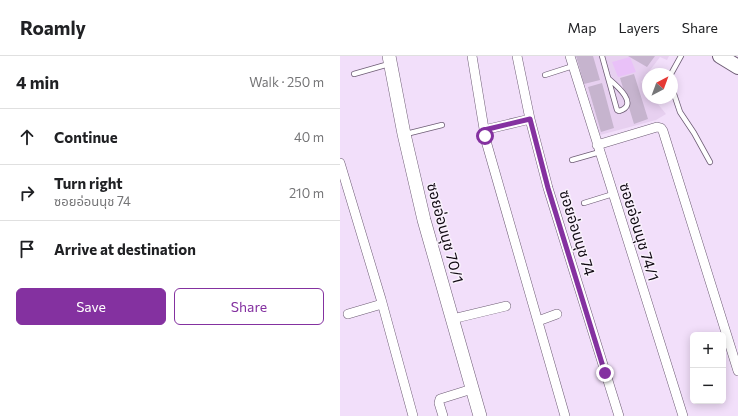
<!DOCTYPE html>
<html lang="en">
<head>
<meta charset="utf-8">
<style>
	:root { --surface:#fff; --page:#f6f6f6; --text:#202124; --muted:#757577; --line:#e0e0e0; --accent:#8431a0 }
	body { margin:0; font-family:Commissioner,"Noto Sans Thai",sans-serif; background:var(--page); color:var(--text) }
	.controls { position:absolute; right:12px; bottom:12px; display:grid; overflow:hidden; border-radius:6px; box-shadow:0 2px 10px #0003 }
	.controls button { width:36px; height:36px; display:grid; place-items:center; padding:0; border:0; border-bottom:1px solid var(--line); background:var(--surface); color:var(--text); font:20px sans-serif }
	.compass { position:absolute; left:302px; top:12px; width:36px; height:36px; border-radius:50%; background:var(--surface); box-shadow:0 2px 10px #0003; rotate:41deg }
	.stop { position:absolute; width:12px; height:12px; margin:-9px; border:3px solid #8431a0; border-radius:50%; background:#fff }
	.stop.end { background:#8431a0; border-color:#fff; box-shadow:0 1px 4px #0008 }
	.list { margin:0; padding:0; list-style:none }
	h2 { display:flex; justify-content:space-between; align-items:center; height:52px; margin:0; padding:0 16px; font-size:17px }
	h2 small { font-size:13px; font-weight:400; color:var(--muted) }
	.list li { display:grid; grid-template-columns:26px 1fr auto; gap:12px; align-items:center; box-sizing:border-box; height:56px; padding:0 16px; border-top:1px solid var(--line) }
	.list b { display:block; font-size:15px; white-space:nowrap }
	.list p { margin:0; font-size:13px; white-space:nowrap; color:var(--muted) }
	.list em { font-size:13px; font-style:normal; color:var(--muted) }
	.actions { display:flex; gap:8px; padding:12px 16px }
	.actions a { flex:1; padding:9px 0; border:1px solid var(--accent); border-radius:6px; text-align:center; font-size:14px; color:var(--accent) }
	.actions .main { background:var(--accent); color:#fff }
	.icon { flex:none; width:22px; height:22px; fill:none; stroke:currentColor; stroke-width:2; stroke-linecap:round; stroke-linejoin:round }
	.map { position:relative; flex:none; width:398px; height:360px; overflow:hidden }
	header { display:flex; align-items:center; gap:24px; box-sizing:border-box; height:56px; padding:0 20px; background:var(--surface); border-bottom:1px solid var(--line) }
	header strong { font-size:19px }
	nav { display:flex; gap:22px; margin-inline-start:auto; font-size:14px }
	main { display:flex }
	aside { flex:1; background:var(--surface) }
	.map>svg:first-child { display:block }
</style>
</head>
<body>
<header>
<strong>Roamly</strong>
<nav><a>Map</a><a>Layers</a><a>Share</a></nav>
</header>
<main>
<aside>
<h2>4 min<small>Walk · 250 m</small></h2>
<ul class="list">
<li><svg class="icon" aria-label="ahead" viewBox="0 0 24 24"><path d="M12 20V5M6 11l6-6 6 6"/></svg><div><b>Continue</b></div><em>40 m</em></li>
<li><svg class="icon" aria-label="right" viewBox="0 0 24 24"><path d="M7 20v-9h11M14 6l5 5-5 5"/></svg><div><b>Turn right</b><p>ซอยอ่อนนุช 74</p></div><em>210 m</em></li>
<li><svg class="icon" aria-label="arrive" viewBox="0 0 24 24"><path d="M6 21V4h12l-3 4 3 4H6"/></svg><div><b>Arrive at destination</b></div></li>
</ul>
<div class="actions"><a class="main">Save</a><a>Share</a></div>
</aside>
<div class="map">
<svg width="398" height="360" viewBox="0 0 398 360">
	<rect width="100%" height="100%" fill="#f2dffa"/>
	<path fill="#e7d0f0" d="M236,0h93l-2,4 -7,-3 -19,25 7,9v7h5l13,16 -10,6 -56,15z"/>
	<path fill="#e9c1f8" d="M290,1l6,15 -18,5 -6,-15z"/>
	<path fill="#c6b4ce" d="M236,0h17l7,24 -16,4z
		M288,0h27l-8,11z
		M294,18l14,45 -14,5 -14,-46z
		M262,27l12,45 -13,4 -13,-45z"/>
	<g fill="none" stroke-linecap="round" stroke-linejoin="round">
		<g stroke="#6e5d75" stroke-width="6">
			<path id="lane" d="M262,0l15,54 2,1c21,-6 -3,-26 -10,-32
				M14,18l35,-10
				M331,18l10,-18
				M205,19l28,-9
				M332,32l8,24 14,21 16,29
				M66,78l36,-9
				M232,104l28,-8
				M244,147l29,-9"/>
		</g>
		<g stroke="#6e5d75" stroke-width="10">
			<path id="street" d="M132,0l14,85 79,275
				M177,0l13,63 18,69 71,228
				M230,0l113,360
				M144,74l46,-11
				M257,89l60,-18 4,1 2,3 75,240
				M0,107l41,136 32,117
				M8,258l34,-10
				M112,263l54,-13
				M198,265l19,-7
				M103,360l-4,-13 1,-4 32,-10"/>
		</g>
		<g stroke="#6e5d75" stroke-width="14">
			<path id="secondary" d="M49,0l15,78 20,86 56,196"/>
		</g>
		<g stroke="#6e5d75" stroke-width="16">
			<path id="primary" d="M380,0l18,11"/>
		</g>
		<use href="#lane" stroke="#fff" stroke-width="4.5"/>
		<use href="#street" stroke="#fff" stroke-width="9"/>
		<use href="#secondary" stroke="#fff" stroke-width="13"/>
		<use href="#primary" stroke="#fff" stroke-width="14"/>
	</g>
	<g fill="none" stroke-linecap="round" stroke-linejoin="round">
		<path stroke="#8431a0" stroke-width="5" d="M145,80l-1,-6 46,-11 18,69 57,185"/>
	</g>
	<g text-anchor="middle" stroke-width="3" stroke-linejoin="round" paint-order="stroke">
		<g font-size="15" fill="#110a13" stroke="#f9f1fc">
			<text transform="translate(299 176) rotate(73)" y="5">ซอยอ่อนนุช 74/1</text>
			<text transform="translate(105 177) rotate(75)" y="5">ซอยอ่อนนุช 70/1</text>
			<text transform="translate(237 177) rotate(73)" y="5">ซอยอ่อนนุช 74</text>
		</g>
	</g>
</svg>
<div class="controls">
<button>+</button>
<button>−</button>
</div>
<svg class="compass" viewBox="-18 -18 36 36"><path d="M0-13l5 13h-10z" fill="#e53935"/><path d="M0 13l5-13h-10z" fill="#757577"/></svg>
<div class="stop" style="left:145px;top:80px"></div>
<div class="stop end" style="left:265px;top:317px"></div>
</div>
</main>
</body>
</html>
